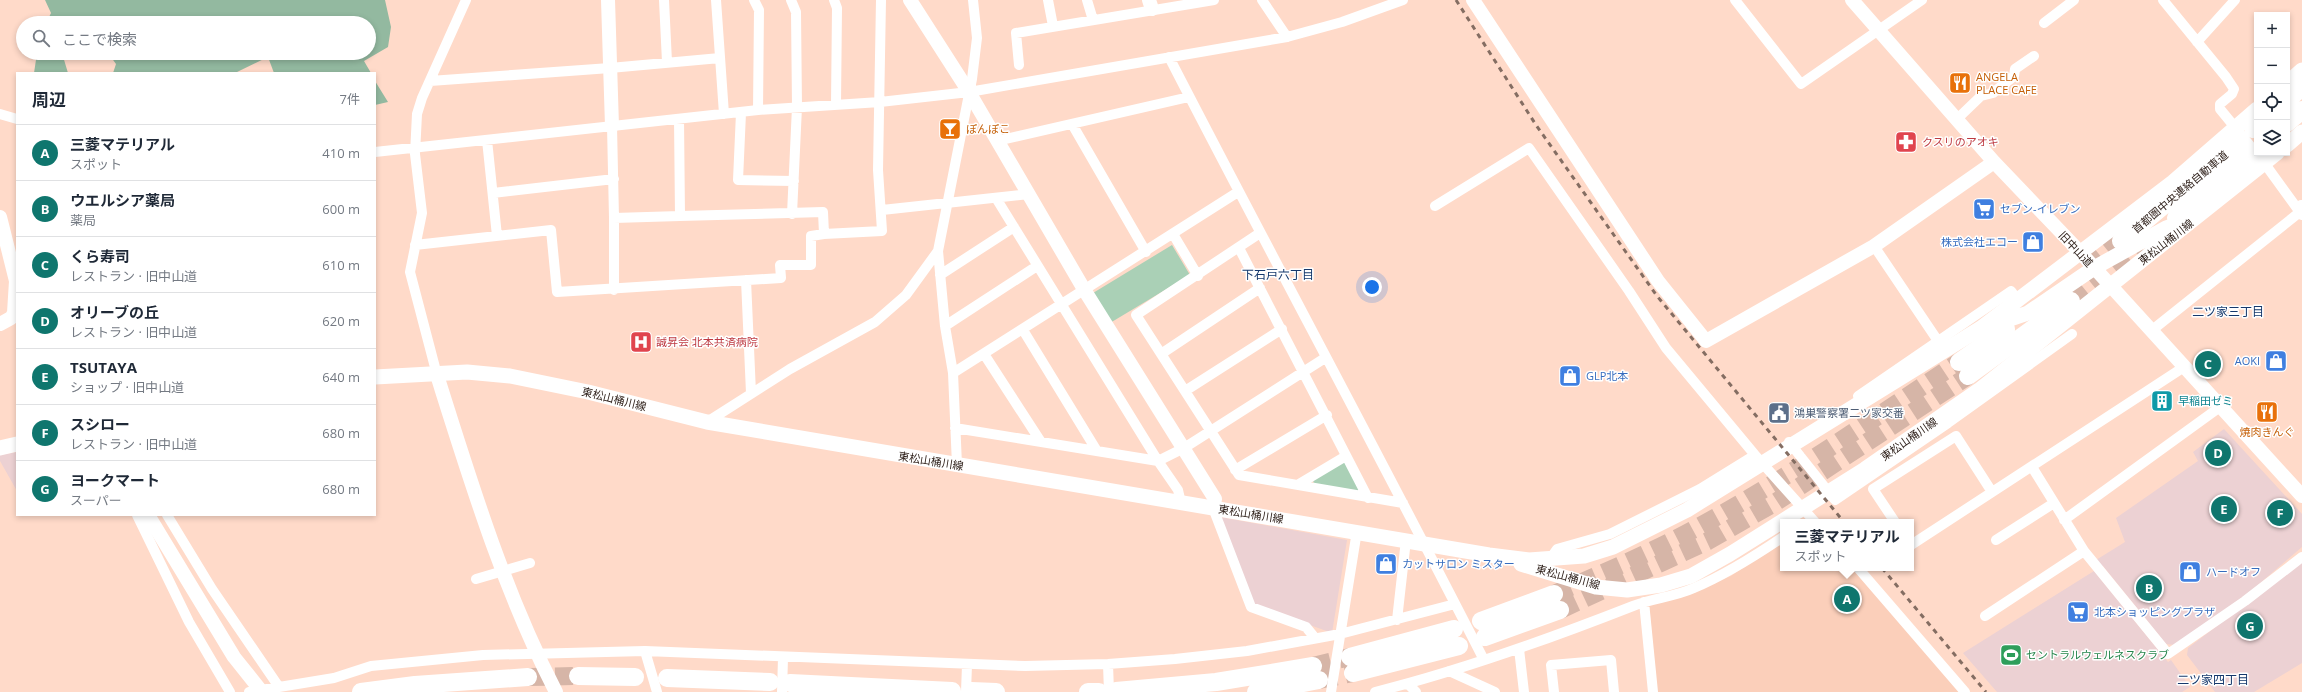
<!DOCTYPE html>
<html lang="ja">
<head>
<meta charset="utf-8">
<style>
	:root { --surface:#fff; --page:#f6f6f7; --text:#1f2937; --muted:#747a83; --line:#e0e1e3; --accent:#0f766e }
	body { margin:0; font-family:"Open Sans","Noto Sans JP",sans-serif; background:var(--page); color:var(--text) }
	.controls { position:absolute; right:12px; top:12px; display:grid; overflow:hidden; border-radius:0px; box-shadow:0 2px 6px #0003 }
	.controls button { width:36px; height:36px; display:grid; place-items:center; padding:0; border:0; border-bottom:1px solid var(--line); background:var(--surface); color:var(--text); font:20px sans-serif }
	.you { position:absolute; left:1372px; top:287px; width:14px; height:14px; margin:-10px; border:3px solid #fff; border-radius:50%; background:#1a73e8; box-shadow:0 0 0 6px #1a73e833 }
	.badge { display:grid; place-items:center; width:26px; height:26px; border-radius:50%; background:var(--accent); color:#fff; font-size:13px; font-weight:700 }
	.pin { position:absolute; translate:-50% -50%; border:2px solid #fff; box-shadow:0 1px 4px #0006 }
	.popup { position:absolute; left:1780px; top:519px; width:134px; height:52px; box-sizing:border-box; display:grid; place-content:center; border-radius:0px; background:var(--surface); filter:drop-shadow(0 1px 3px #0005); font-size:13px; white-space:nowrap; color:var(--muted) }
	.popup b { font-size:15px; color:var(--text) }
	.popup::after { content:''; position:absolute; left:50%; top:100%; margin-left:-8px; border:8px solid transparent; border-top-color:var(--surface) }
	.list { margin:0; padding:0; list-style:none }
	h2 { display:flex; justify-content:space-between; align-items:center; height:52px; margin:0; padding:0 16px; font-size:17px }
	h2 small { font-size:13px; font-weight:400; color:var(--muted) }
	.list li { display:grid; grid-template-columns:26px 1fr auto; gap:12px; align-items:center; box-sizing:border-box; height:56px; padding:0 16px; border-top:1px solid var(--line) }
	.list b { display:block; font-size:15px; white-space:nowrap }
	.list p { margin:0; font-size:13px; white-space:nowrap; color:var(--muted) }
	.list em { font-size:13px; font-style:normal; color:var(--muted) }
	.icon { flex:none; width:22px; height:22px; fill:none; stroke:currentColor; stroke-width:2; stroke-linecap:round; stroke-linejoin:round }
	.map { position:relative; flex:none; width:2302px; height:692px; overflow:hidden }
	.search { position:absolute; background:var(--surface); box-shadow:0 2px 6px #0003; left:16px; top:16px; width:360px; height:44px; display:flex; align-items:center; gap:10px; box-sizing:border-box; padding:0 14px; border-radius:22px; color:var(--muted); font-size:15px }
	.panel { position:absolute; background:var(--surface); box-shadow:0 2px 6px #0003; left:16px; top:72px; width:360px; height:444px; border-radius:0px }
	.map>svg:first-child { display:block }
</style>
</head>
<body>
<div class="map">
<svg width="2302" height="692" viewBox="0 0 2302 692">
	<rect width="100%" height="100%" fill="#ffdac9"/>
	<path fill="#ecd1d3" d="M2224,429l78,85v33l-51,44 -76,54 -9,-1 -63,-78h-2l-5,-6 29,-18 -9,-24 82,-57 -5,-9z
		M17,452v39l-17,-30v-6z
		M1220,517l127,23 -15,93 -77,-28z
		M2302,561v102l-48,29h-39l-28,-37 1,-7z
		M2094,571l74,91 3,-2 19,27 -8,5h-185l-34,-39z"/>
	<path fill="#fbcfba" d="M1783,539v29h70l107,124h-303l-8,-90 34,-7 48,-19z"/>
	<path fill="#aad0b6" d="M1172,245l18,30 -80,48 -17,-30z
		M1343,461l3,1 14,27 -2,3 -44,-8 -1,-4z"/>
	<path fill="#93b9a0" d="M45,0h340l6,27 -3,20 -24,14 7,12h-97l-6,-16 -33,16h-122l3,-9 -8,-11h261v-30h-323l5,-10z
		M37,53h25l6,20h-34z
		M375,81l13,21 -13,3z"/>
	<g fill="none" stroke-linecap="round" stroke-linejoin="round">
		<path stroke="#d6b5a7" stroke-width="18" stroke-dasharray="18 9" stroke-linecap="butt" d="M2087,268l34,-27
			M2071,301l69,-55
			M1554,594c49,-21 99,-42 146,-68 90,-49 174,-108 259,-164
			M1560,610l148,-69 68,-39 192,-126
			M1313,666l37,-9
			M528,677l50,-1
			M1319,680l34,-7"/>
		<path stroke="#fff" stroke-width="10" d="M664,0l3,62
			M716,0l8,114
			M754,0l5,10 -1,100
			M791,0l5,12 1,95 -5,107
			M834,0l3,8 -1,96
			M1048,0l5,26
			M1087,0l6,20
			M1262,0l25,37
			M1735,0l66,84 121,-84
			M2163,0l63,77 8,12 -2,5 -12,10v5l45,55 37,51
			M2044,23l30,-23
			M2197,42l38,-42
			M1169,57c104,202 212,401 315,603
			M1019,65l-3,-32 198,-33
			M430,81l180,-13 110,-10
			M741,113l-3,67 56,1
			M0,114l17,5
			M1956,120l25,-24 12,-3 21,-17 1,-7 19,-13
			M1072,124l74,128
			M612,126l2,92 66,-2
			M487,140l10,96
			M997,141l192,-44
			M375,152l383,-42 122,-8 89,-10 318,-55 55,-15 61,-22
			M493,193l121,-14
			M996,198l162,263 26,-13 141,-90
			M1435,206l94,-58 100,143 37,57 89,107 60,67
			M882,210l147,-16
			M1260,233l-124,82 103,160 164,28
			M824,234l58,-3 -4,-61 3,-170
			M1173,234l25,42
			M415,245l136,-15 6,62 224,-14 -1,-13h31v-29l13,-2 -1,-22 -143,4 -1,-97
			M1874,246l64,95
			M1239,248l129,250
			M940,275l74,-48
			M746,280l5,113
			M614,290v-72
			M945,326l92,-60
			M1023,330l74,121
			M2151,331l149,-119 1,-7
			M984,354l57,88
			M1161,354l99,-66
			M953,373l285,-181
			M437,375l-27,-103 12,-59 -7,-59 2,-40 5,-16 44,-98
			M1185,391l97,-62
			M1858,396l153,-105 6,8
			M707,422l83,-53 85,-47 31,-27 32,-44
			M955,428l203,33 20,29 3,13
			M1789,442l46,58 113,-77 124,-89
			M957,465l-4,-92 -8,-47 -7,-75 34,-172 5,-41 -4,-38
			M2032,467l52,84 84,103 77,-53 57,-44
			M1235,470l92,-55
			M1299,484l47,-28
			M1213,508l38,99 55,20 9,11
			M137,515l52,107 41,70
			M167,515l45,74 67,98
			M2064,520l156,-113
			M1895,522l-22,-33 83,-53 36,56
			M1996,540l58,-37
			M1911,545l273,-178
			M1550,559l7,-10 53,-15 90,-45 55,-34
			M1858,568l107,124
			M476,579l54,-16
			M1644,602l9,90
			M1985,616l99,-65
			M1397,620l9,-80
			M1519,649l5,43
			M645,651l12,41
			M1108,664l1,28
			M1449,671l46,21
			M1408,684l8,8
			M249,692l85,-14 37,-12 112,-11 162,-4 380,15 83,-2 67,-5 72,-8 93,-17 115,-30
			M782,692l1,-34
			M966,692l1,-27
			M1331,692l26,-161
			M1375,692c88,-22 174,-53 258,-86 20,-8 41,-9 61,-18 31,-13 61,-32 89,-51
			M1554,692l-3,-27 60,-5 3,32"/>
		<path stroke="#fff" stroke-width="14" d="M608,0l4,126
			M910,0l59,92 116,199 130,208 -2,9
			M1149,0l3,9
			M1473,0l185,281 48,60 168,-95 120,-84
			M1852,0l142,162 86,90 222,244
			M0,217l16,64 -2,32 -3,5 -11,6
			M437,375c34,108 67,216 119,317
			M148,515l86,142 28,35"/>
		<path stroke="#fff" stroke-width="15" d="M2287,83l15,-13
			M2287,145l15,-13
			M1990,326l38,-13 66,-45 72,-40 22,-8
			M375,377l92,-5 43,4 78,16 119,30 782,133 40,5 55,-4 29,-9 74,-37 294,-182 192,-146 84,-73
			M0,448l17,-4
			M1521,564l75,23 31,3 34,-5 30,-9 39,-22 135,-85 114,-79 298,-237"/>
		<path stroke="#fff" stroke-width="18" d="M2287,100l15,-13
			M2287,123l15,-13
			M2253,129l4,-3
			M2176,218l74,-63
			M2121,241l117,-98
			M1959,362l47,-33
			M1968,376l103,-75
			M1481,621l73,-27
			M1485,637l75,-27
			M1350,657l104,-28
			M1353,673l106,-27
			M578,676l57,1
			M667,678l103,4
			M790,683l162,8
			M971,691l25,1
			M1116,691l100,-9 97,-16
			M361,692l54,-7 113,-8
			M1088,692h11
			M1256,692l63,-12"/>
		<path stroke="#846d62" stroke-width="3" stroke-dasharray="5 5" stroke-linecap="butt" d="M1456,0l80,125 121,171 187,226
			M1882,568l104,124"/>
	</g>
	<defs>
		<g id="restaurant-square" transform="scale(1.15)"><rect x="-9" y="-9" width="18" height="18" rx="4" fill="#e8710a" stroke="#fff"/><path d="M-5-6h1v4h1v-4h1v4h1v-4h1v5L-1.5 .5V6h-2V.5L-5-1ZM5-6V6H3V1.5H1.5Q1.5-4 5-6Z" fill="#fff"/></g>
		<g id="bar-square" transform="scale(1.15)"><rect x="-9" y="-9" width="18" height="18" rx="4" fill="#e8710a" stroke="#fff"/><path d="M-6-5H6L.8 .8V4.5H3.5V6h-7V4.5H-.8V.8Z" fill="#fff"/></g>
		<g id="pharmacy-square" transform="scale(1.15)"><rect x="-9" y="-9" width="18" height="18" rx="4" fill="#e0444e" stroke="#fff"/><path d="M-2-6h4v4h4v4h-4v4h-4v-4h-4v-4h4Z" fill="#fff"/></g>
		<g id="supermarket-square" transform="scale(1.15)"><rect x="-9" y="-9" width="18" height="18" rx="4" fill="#3f7fe0" stroke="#fff"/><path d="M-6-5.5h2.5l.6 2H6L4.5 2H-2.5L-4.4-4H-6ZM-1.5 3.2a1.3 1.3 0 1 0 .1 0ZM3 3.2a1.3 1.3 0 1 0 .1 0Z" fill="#fff"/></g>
		<g id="shop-square" transform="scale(1.15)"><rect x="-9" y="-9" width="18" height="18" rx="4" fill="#3f7fe0" stroke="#fff"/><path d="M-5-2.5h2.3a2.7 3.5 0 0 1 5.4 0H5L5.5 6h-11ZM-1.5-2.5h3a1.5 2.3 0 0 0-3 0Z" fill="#fff"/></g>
		<g id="hospital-square" transform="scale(1.15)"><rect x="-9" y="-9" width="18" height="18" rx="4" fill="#e0444e" stroke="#fff"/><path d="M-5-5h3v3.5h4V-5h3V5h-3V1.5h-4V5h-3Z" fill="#fff"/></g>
		<g id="building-square" transform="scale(1.15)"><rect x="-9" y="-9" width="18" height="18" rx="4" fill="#0f9aa8" stroke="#fff"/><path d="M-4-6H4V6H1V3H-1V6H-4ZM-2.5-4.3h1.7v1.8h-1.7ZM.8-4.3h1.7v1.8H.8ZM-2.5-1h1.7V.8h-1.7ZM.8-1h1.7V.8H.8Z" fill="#fff"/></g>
		<g id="civic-square" transform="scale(1.15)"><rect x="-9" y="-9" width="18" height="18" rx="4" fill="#5c6f8a" stroke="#fff"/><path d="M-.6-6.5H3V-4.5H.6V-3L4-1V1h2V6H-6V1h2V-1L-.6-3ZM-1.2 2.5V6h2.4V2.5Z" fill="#fff"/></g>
		<g id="stadium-square" transform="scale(1.15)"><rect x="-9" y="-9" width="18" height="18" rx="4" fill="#2e9e5b" stroke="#fff"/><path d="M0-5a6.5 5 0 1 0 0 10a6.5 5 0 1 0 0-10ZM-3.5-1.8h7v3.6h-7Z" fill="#fff"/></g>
	</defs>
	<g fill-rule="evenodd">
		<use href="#restaurant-square" x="1960" y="83"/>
		<use href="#bar-square" x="950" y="129"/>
		<use href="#pharmacy-square" x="1906" y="142"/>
		<use href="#supermarket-square" x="1984" y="209"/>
		<use href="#shop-square" x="2033" y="242"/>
		<use href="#hospital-square" x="641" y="342"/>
		<use href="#shop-square" x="2276" y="361"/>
		<use href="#shop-square" x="1570" y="376"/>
		<use href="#building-square" x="2162" y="401"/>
		<use href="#restaurant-square" x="2267" y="412"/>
		<use href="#civic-square" x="1779" y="413"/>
		<use href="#shop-square" x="1386" y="564"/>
		<use href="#shop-square" x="2190" y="572"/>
		<use href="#supermarket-square" x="2078" y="612"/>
		<use href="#stadium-square" x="2011" y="655"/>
	</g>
	<g text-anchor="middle" stroke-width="3" stroke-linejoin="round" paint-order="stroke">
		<g font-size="11" fill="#c56008" stroke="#fff" text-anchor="start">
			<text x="1976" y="81">ANGELA<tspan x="1976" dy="13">PLACE CAFE</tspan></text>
			<text x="966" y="133">ぽんぽこ</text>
			<text x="2267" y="436" text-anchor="middle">焼肉きんぐ</text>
		</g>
		<g font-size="11" fill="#be3a42" stroke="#fff" text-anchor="start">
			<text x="1922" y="146">クスリのアオキ</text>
			<text x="656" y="346">誠昇会 北本共済病院</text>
		</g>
		<g font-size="11" fill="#31231d" stroke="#fff">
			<text transform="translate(2180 192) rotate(-40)" y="4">首都圏中央連絡自動車道</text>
			<text transform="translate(2166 242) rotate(-38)" y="4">東松山桶川線</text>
			<text transform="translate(2076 249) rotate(47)" y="4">旧中山道</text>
			<text transform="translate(614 399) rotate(14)" y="4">東松山桶川線</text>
			<text transform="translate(1909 439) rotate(-35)" y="4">東松山桶川線</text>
			<text transform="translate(931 461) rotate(9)" y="4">東松山桶川線</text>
			<text transform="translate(1251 514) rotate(9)" y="4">東松山桶川線</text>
			<text transform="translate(1568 577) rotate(15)" y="4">東松山桶川線</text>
		</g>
		<g font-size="11" fill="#366cbe" stroke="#fff" text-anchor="start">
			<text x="2000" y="213">セブン-イレブン</text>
			<text x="2018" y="246" text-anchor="end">株式会社エコー</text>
			<text x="2260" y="365" text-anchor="end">AOKI</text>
			<text x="1586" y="380">GLP北本</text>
			<text x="1402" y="568">カットサロン ミスター</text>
			<text x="2206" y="576">ハードオフ</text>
			<text x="2094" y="616">北本ショッピングプラザ</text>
		</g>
		<g font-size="11" fill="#0d838f" stroke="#fff" text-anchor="start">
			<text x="2178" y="405">早稲田ゼミ</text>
		</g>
		<g font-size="11" fill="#4e5e75" stroke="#fff" text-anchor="start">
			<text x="1794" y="417">鴻巣警察署二ツ家交番</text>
		</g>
		<g font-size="11" fill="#27864d" stroke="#fff" text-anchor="start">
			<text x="2026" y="659">セントラルウェルネスクラブ</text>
		</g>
		<g font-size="12" fill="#15386c" stroke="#fff">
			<text x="1278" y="279">下石戸六丁目</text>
			<text x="2228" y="316">二ツ家三丁目</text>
			<text x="2213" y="684">二ツ家四丁目</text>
		</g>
	</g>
</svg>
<div class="controls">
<button>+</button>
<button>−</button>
<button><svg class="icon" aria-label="locate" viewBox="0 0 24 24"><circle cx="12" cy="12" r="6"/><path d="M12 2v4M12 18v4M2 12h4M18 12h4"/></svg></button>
<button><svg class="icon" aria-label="layers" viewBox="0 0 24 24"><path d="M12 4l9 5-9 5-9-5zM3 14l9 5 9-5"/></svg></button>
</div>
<div class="you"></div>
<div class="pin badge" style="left:1847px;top:599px">A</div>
<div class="popup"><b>三菱マテリアル</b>スポット</div>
<div class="pin badge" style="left:2149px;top:588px">B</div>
<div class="pin badge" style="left:2208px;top:364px">C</div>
<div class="pin badge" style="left:2218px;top:453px">D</div>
<div class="pin badge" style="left:2224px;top:509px">E</div>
<div class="pin badge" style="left:2280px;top:513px">F</div>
<div class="pin badge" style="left:2250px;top:626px">G</div>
<div class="search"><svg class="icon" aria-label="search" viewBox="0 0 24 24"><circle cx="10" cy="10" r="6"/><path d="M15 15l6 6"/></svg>ここで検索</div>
<section class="panel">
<h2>周辺<small>7件</small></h2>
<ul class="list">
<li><span class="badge">A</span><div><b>三菱マテリアル</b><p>スポット</p></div><em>410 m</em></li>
<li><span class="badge">B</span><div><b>ウエルシア薬局</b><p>薬局</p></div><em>600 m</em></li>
<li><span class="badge">C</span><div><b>くら寿司</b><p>レストラン · 旧中山道</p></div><em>610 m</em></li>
<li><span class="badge">D</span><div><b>オリーブの丘</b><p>レストラン · 旧中山道</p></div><em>620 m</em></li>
<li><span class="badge">E</span><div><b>TSUTAYA</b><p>ショップ · 旧中山道</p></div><em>640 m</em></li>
<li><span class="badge">F</span><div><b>スシロー</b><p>レストラン · 旧中山道</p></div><em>680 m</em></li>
<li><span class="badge">G</span><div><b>ヨークマート</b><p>スーパー</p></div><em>680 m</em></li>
</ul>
</section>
</div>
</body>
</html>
